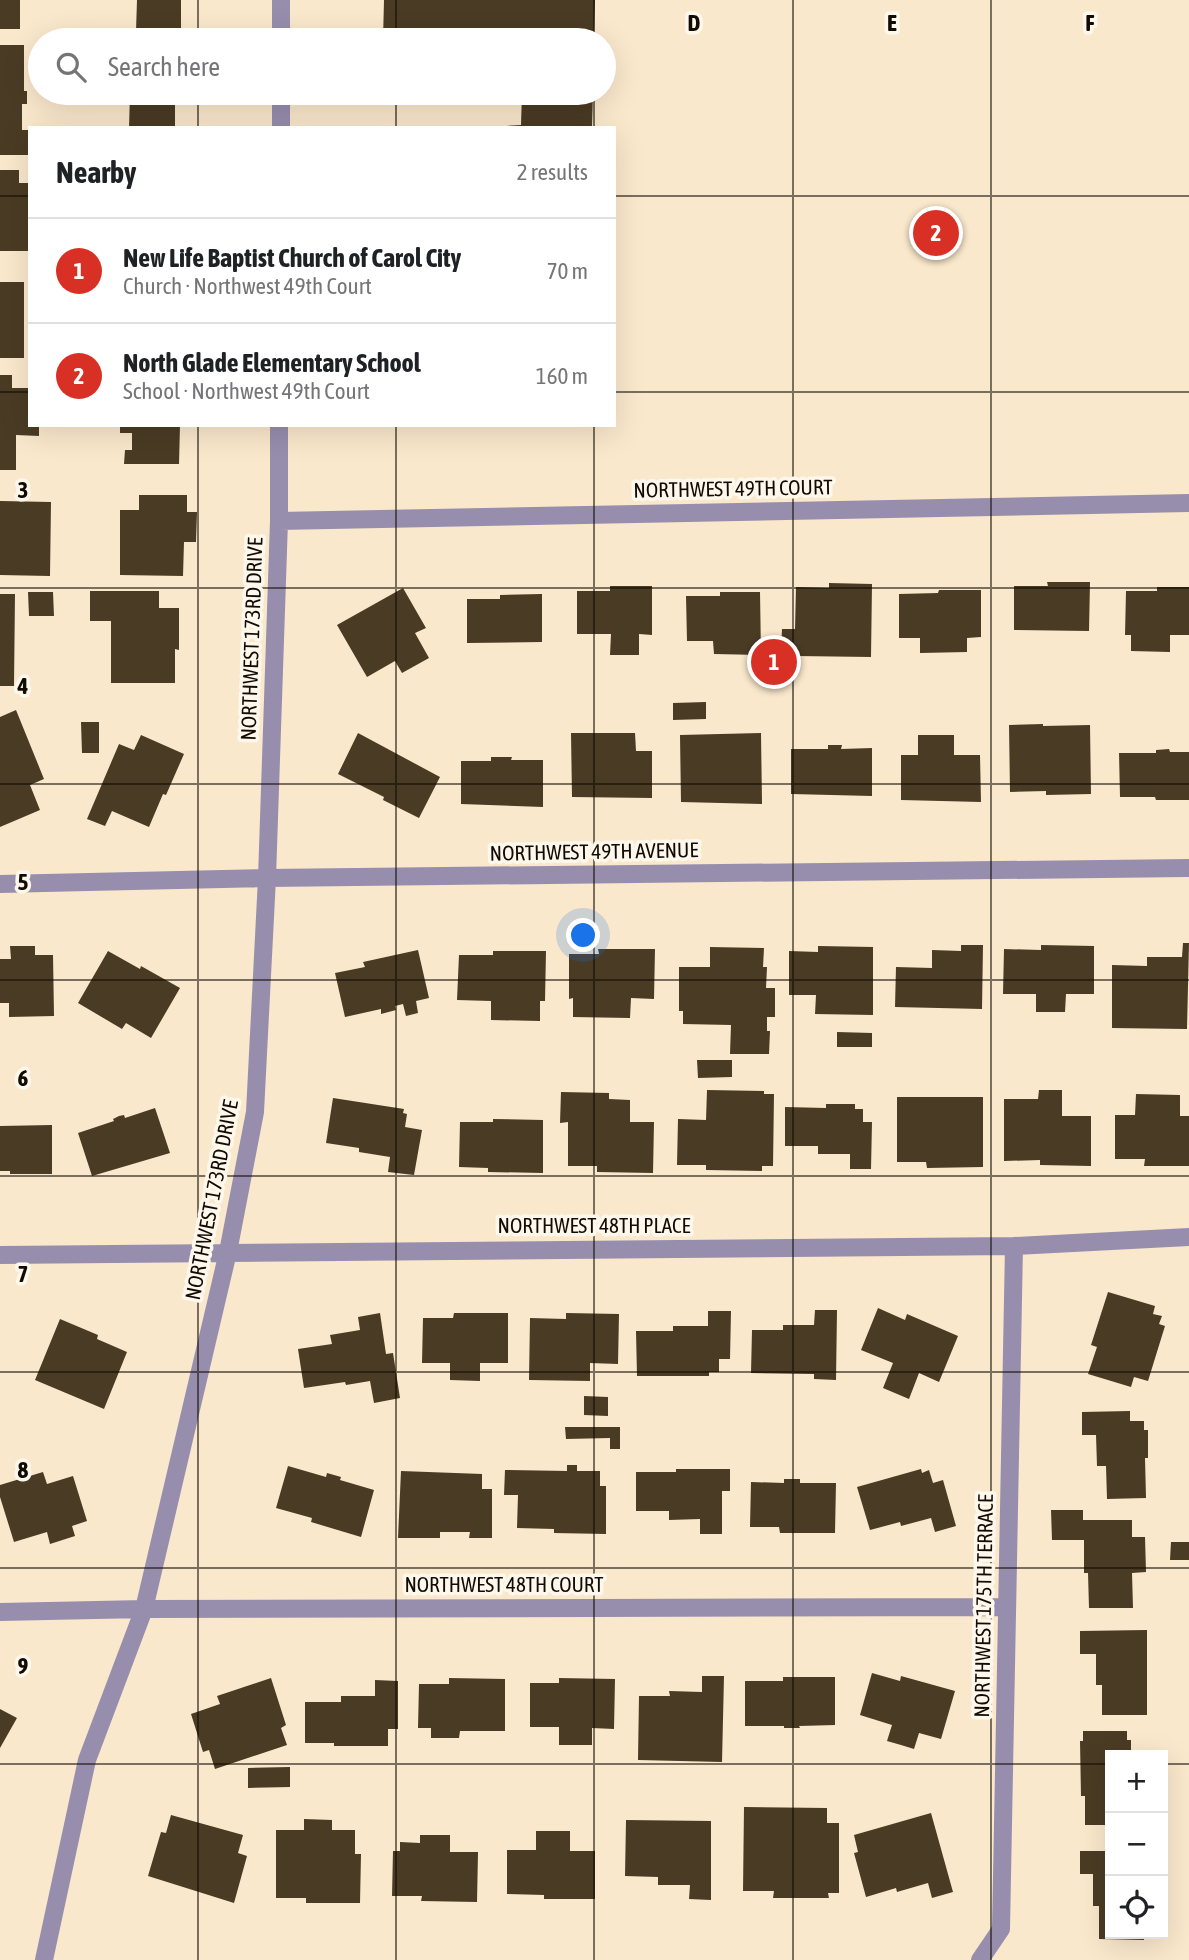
<!DOCTYPE html>
<html lang="en">
<head>
<meta charset="utf-8">
<style>
	:root { --surface:#fff; --page:#f2f2f2; --text:#202124; --muted:#757577; --line:#e0e0e0; --accent:#d93025 }
	body { margin:0; font-family:"Asap Condensed",sans-serif; background:var(--page); color:var(--text) }
	.controls { position:absolute; right:21px; bottom:21px; display:grid; overflow:hidden; border-radius:0px; box-shadow:0 7px 28px #0002 }
	.controls button { width:63px; height:63px; display:grid; place-items:center; padding:0; border:0; border-bottom:2px solid var(--line); background:var(--surface); color:var(--text); font:35px sans-serif }
	.you { position:absolute; left:584px; top:936px; width:24px; height:24px; margin:-18px; border:5px solid #fff; border-radius:50%; background:#1a73e8; box-shadow:0 0 0 10px #1a73e833 }
	.badge { display:grid; place-items:center; width:46px; height:46px; border-radius:50%; background:var(--accent); color:#fff; font-size:23px; font-weight:700 }
	.pin { position:absolute; translate:-50% -50%; border:4px solid #fff; box-shadow:0 2px 7px #0006 }
	.list { margin:0; padding:0; list-style:none }
	h2 { display:flex; justify-content:space-between; align-items:center; height:91px; margin:0; padding:0 28px; font-size:30px }
	h2 small { font-size:23px; font-weight:400; color:var(--muted) }
	.list li { display:grid; grid-template-columns:46px 1fr auto; gap:21px; align-items:center; box-sizing:border-box; height:105px; padding:0 28px; border-top:2px solid var(--line) }
	.list b { display:block; font-size:26px; white-space:nowrap }
	.list p { margin:0; font-size:23px; white-space:nowrap; color:var(--muted) }
	.list em { font-size:23px; font-style:normal; color:var(--muted) }
	.icon { flex:none; width:38px; height:38px; fill:none; stroke:currentColor; stroke-width:2; stroke-linecap:round; stroke-linejoin:round }
	.map { position:relative; flex:none; width:1189px; height:1960px; overflow:hidden }
	.search { position:absolute; background:var(--surface); box-shadow:0 7px 28px #0002; left:28px; top:28px; width:588px; height:77px; display:flex; align-items:center; gap:18px; box-sizing:border-box; padding:0 24px; border-radius:38px; color:var(--muted); font-size:26px }
	.panel { position:absolute; background:var(--surface); box-shadow:0 7px 28px #0002; left:28px; top:126px; width:588px; height:301px; border-radius:0px }
	.map>svg:first-child { display:block }
</style>
</head>
<body>
<div class="map">
<svg width="1189" height="1960" viewBox="0 0 1189 1960">
	<rect width="100%" height="100%" fill="#fae8cc"/>
	<path fill="#4a3b24" d="M0,0h20v29h-20z
		M137,0h44v31h-45z
		M384,0h211l-1,40h-211z
		M0,45h24v46h3v13h-5v26h8v25h-30z
		M130,93h45v35h-46z
		M522,93h71l-1,35h-86v-2l15,-1z
		M0,170h19v13h11v68h-30z
		M0,282h24v76h-24z
		M0,375h12v13h18v37h9v11l-23,-1v35h-16z
		M120,425h60l-1,39h-55l1,-14h7v-17h-12z
		M139,495h48v17h10l-1,30h-12l-1,34 -63,-1v-65h19z
		M0,501l51,1 -1,74 -50,-1z
		M1047,582h43l-1,49 -75,-1v-44h34z
		M829,583l43,1 -1,73 -75,-1v-3l-15,-1 1,-23h13l1,-42 33,1z
		M610,586h42v49l-13,-1v21h-29l1,-21h-34v-43h33z
		M1157,587h32v48h-19v17l-39,-1v-16h-6l1,-44h31z
		M403,588l23,40 -11,5 14,25 -27,15 -7,-12 -28,16 -30,-52z
		M939,590h42v47l-14,1v14l-47,1v-15h-21v-44l39,-1z
		M90,591h69v17h20v42l-4,-1v34h-64v-62h-21z
		M28,592h25l1,24h-25z
		M720,592h40l1,63 -47,-1 -1,-13h-26l-1,-45h34z
		M0,594h15l-1,92h-14z
		M542,594v48l-75,1v-44h33v-4z
		M706,702v17l-33,1v-17z
		M16,710l28,69 -14,6 10,25 -40,17v-110z
		M81,722h18v31h-17z
		M1043,724v2l47,-1 1,69 -45,1v-4l-36,1 -1,-67z
		M358,733l82,44 -21,41 -36,-18 1,-3 -46,-23z
		M571,733h64l1,18h16v47l-80,-1z
		M761,733l1,71 -81,-2 -1,-67z
		M141,735l43,19 -18,41 -3,-1 -14,33 -37,-16 -7,15 -18,-7 32,-75 15,6z
		M918,735h36v20h26l1,47 -80,-2v-45h17z
		M828,745h14l-1,4 31,-1v48l-81,-2v-45h37z
		M1169,749l1,3h19v48h-33l-1,-3h-35l-1,-44h37v-3z
		M491,757h21l-1,3h32v47l-82,-3v-43h30z
		M1183,943h6l-2,86 -75,-1v-63l35,1v-9h35z
		M961,945h22l-1,64 -87,-2 1,-40 36,1v-18l29,1z
		M1041,945l53,1v48h-28l-1,18h-29v-18h-33l1,-45 37,1z
		M10,946h25v9h18l1,61 -45,1v-14h-9v-44h11z
		M818,946l55,1v68l-58,-1 1,-19h-27v-44l29,1z
		M710,947l54,1 -1,19h4l-1,21h9v29h-8v14h3l-1,23h-39l1,-29 -48,-1v-13h-4v-44h31z
		M598,949h57l-1,50 -23,-1 -1,20 -57,-1v-19l-4,1v-45h30z
		M418,950l11,48 -13,3 2,12 -12,3 -3,-12 -8,2 1,4 -15,4v-5l-36,8 -10,-44 30,-6 -2,-5z
		M108,951l32,18 1,-3 39,22 -29,50 -25,-15 -4,6 -44,-26z
		M493,951h53l-1,50h-5v20l-49,-1v-19l-34,-1 2,-45h34z
		M837,1032l35,1v14h-35z
		M697,1060h35v17l-34,1z
		M707,1090l57,1v3h10l-1,72h-11v5l-56,-1v-5h-29l1,-46 28,1z
		M1039,1090h23v26h29v50l-51,-1v-5l-36,1v-62h34z
		M561,1092l48,1v6l21,1v22h24l-1,51 -56,-1v-6h-29v-44l-8,1z
		M1136,1094l44,1v21h9v50h-45l1,-7h-30v-44h20z
		M897,1097h86v70l-56,1 -1,-6h-29z
		M333,1098l71,11 -1,4 4,1 -2,13 17,3 -8,45 -26,-3 2,-15 -31,-5v-4l-33,-5z
		M826,1104h29v5h8v13h9l-1,47h-21v-15h-32v-8h-33v-39l41,1z
		M155,1108l15,45 -78,23 -14,-43 36,-12 -1,-2 6,-3 5,-1 1,3z
		M493,1119l50,1v53l-55,-1v-4l-29,-1 1,-45h33z
		M52,1125v49h-42v-3h-10v-45z
		M1108,1292l47,14 -2,8 9,2 -3,8 6,2 -17,55 -14,-4 -3,10 -43,-13 9,-27 -6,-2z
		M878,1308l27,12 2,-6 51,22 -19,46 -20,-9 -10,26 -26,-11 10,-25 -32,-13z
		M815,1310h22l-1,70 -22,-1v-5l-63,-1 1,-43h31v-5h31z
		M708,1311h23l-1,48h-11v13h-10v4h-72l-1,-45h37v-5h35z
		M380,1313l6,41 7,-1 7,45 -26,5 -4,-22 -24,4 -1,-3 -41,6 -6,-39 34,-5 -2,-9 30,-5 -2,-13z
		M454,1313h54v50h-28v18l-30,-1v-17h-28l1,-45h30z
		M566,1313l53,1 -1,50 -28,-1v18l-61,-1 1,-62 36,1z
		M60,1319l38,16 -1,4 30,13 -23,57 -69,-29z
		M584,1396l24,1v19l-24,-1z
		M1130,1411v10h14v9h4v28h-3l1,40 -39,1 -1,-33h-9l-1,-31h-14v-23z
		M565,1427h55v22h-10v-11l-44,1z
		M567,1465h10v6h23v15h6v48l-52,-1v-4l-37,-1 1,-33h-14l1,-25 62,1z
		M288,1466l38,11 1,-4 14,4 -1,3 34,10 -13,47 -50,-15 1,-4 -36,-10z
		M676,1469h54v22h-8v43h-22v-15l-31,1v-9h-33v-39h40z
		M921,1469l1,4 7,-3 4,13 10,-3 13,46 -21,6 -4,-14 -30,8 -1,-4 -30,8 -13,-43z
		M401,1471l81,3v15h10v49h-23l1,-6h-30v6h-42z
		M43,1472l4,12 26,-8 14,45 -15,5 3,10 -25,8 -3,-12 -33,10 -14,-45v-12z
		M784,1479h16v4h36l-1,50h-55l-1,-6h-29l1,-45 33,1z
		M1051,1510h32v10h49v17h13l1,35 -14,1 1,35h-44l-1,-35h-4v-33h-32z
		M1171,1542h18v18h-19z
		M1147,1630v85h-45v-30h-6v-31h-16v-23z
		M872,1673l28,8 1,-5 54,15 -14,48 -22,-6 -5,16 -13,-4 -14,-4 5,-16 -32,-10z
		M702,1676h22l-2,86 -84,-2 1,-64h31l-1,-5 33,1z
		M783,1677h52v48l-36,1 1,2h-16v-2h-39v-45h38z
		M271,1678l15,47 -5,3 6,17 -72,24 -6,-19 -6,2 -12,-38 29,-10 -3,-8z
		M449,1678l56,1v52h-45l-1,7h-28v-10h-13l1,-44h30z
		M559,1678l56,1 -1,50 -22,-1v17h-33v-18h-29v-44h29z
		M375,1680l23,1v48h-10v17h-54v-3h-29v-41h36v-6h34z
		M0,1709l17,9 -17,30z
		M1083,1731h44v9h4v10h6l-1,5h-26v70h-25v-29h-4l-1,-55h3z
		M290,1767v20l-42,1v-20z
		M744,1807l83,1v15h12v70h-11l1,5h-56l1,-7h-31z
		M931,1813l22,79 -21,6 -4,-15 -31,9 -1,-4 -30,9 -12,-44 4,-1 -4,-17z
		M171,1815l72,20 -5,18 9,3 -13,47 -86,-27 13,-44 5,1z
		M304,1819l28,1v10h23v24h6l-1,49h-54v-5h-30v-68h28z
		M626,1820l85,1v79l-22,-1 1,-14h-32v-8l-33,-1z
		M536,1831h34v20h25v48h-51v-4l-37,-1v-44h29z
		M420,1835h30v17h28l-1,50 -56,-1 1,-5h-30l1,-45h7v-9l20,1z
		M1080,1851h30v83h34v6l-45,-1v-33h-6v-32h-13z"/>
	<g fill="none" stroke-linecap="round" stroke-linejoin="round">
		<path stroke="#978eae" stroke-width="18" d="M281,40v-40
			M281,128v-35
			M279,521l910,-18
			M0,884l267,-6 922,-10
			M0,1255l1014,-9 175,-9
			M0,1612l144,-3 863,-2
			M44,1960l43,-200 57,-151 84,-357 27,-140 12,-234 12,-357v-96
			M980,1960l21,-31 13,-683"/>
	</g>
	<path fill="none" stroke="#110b04" stroke-width="2" stroke-opacity="0.55" d="M198,0v40M396,0v40M594,0v40M793,0v1960M991,0v1960M198,93v35M396,93v35M594,93v35M0,196h30M614,196h575M0,392h30M614,392h575M198,425v1535M396,425v1535M594,425v1535M0,588h1189M0,784h1189M0,980h1189M0,1176h1189M0,1372h1189M0,1568h1189M0,1764h1110M1163,1764h26"/>
	<g text-anchor="middle" stroke-width="7" stroke-linejoin="round" paint-order="stroke">
		<g font-size="21" fill="#110b04" stroke="#fef7ec">
			<text transform="translate(733 489) rotate(-1)" y="7">NORTHWEST 49TH COURT</text>
			<text transform="translate(252 639) rotate(-88)" y="7">NORTHWEST 173RD DRIVE</text>
			<text transform="translate(594 852) rotate(-1)" y="7">NORTHWEST 49TH AVENUE</text>
			<text transform="translate(212 1200) rotate(-79)" y="7">NORTHWEST 173RD DRIVE</text>
			<text x="594" y="1233">NORTHWEST 48TH PLACE</text>
			<text x="504" y="1592">NORTHWEST 48TH COURT</text>
			<text transform="translate(984 1606) rotate(-89)" y="7">NORTHWEST 175TH TERRACE</text>
		</g>
	</g>
	<g font-size="23" text-anchor="middle" font-weight="bold" fill="#110b04" stroke="#fef7ec" stroke-width="7" stroke-linejoin="round" paint-order="stroke">
		<text x="694" y="31">D</text>
		<text x="892" y="31">E</text>
		<text x="1090" y="31">F</text>
		<text x="23" y="498">3</text>
		<text x="23" y="694">4</text>
		<text x="23" y="890">5</text>
		<text x="23" y="1086">6</text>
		<text x="23" y="1282">7</text>
		<text x="23" y="1478">8</text>
		<text x="23" y="1674">9</text>
	</g>
</svg>
<div class="controls">
<button>+</button>
<button>−</button>
<button><svg class="icon" aria-label="locate" viewBox="0 0 24 24"><circle cx="12" cy="12" r="6"/><path d="M12 2v4M12 18v4M2 12h4M18 12h4"/></svg></button>
</div>
<div class="you"></div>
<div class="pin badge" style="left:774px;top:662px">1</div>
<div class="pin badge" style="left:936px;top:233px">2</div>
<div class="search"><svg class="icon" aria-label="search" viewBox="0 0 24 24"><circle cx="10" cy="10" r="6"/><path d="M15 15l6 6"/></svg>Search here</div>
<section class="panel">
<h2>Nearby<small>2 results</small></h2>
<ul class="list">
<li><span class="badge">1</span><div><b>New Life Baptist Church of Carol City</b><p>Church · Northwest 49th Court</p></div><em>70 m</em></li>
<li><span class="badge">2</span><div><b>North Glade Elementary School</b><p>School · Northwest 49th Court</p></div><em>160 m</em></li>
</ul>
</section>
</div>
</body>
</html>
